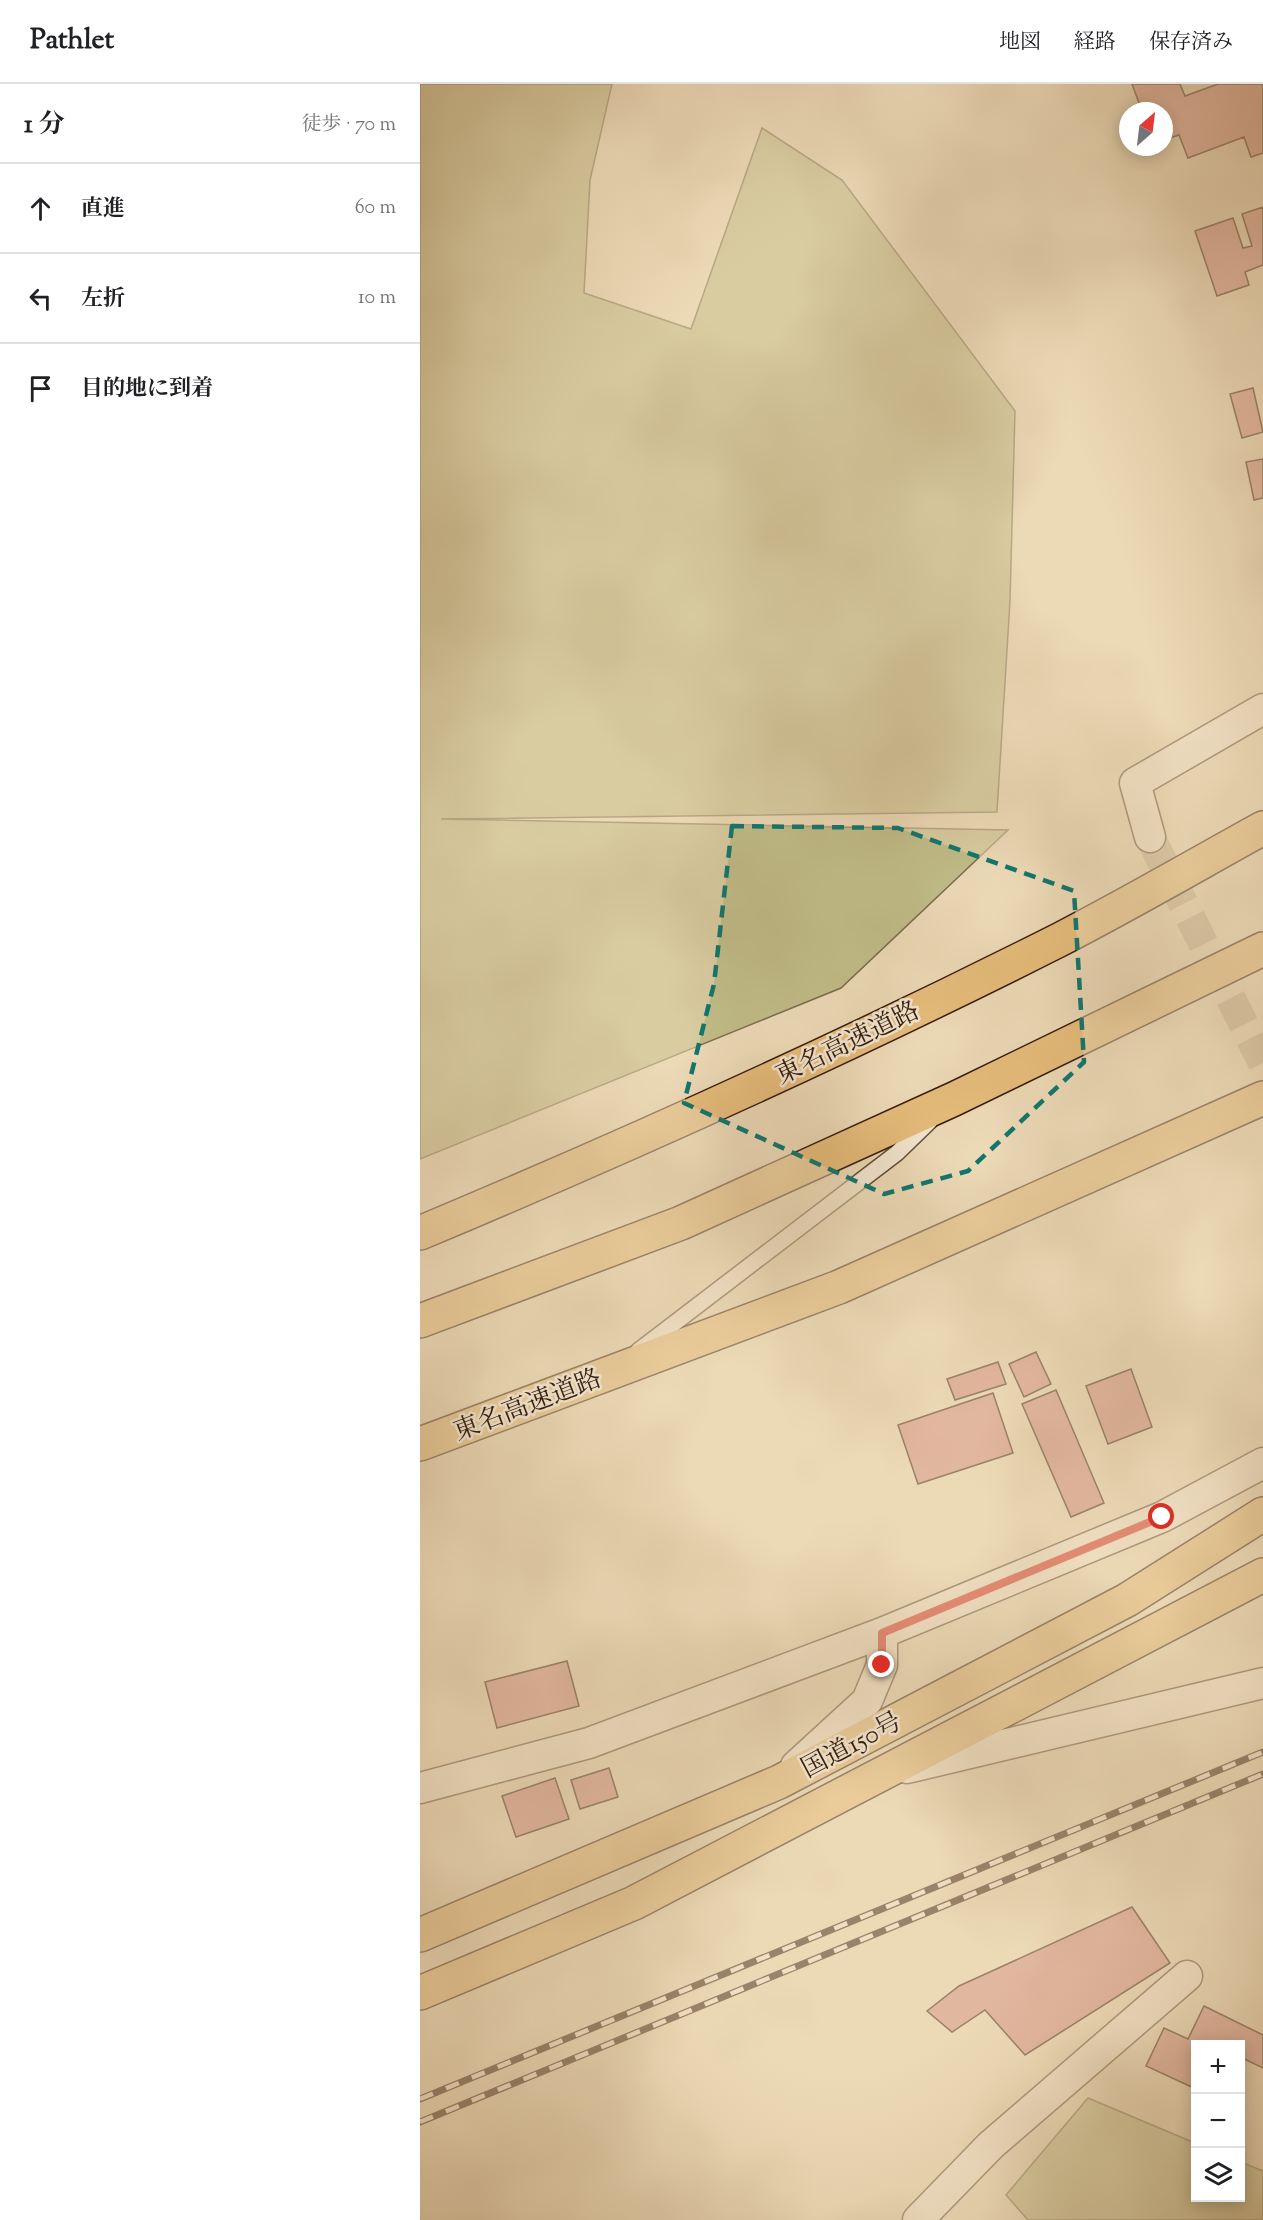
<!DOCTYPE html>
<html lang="ja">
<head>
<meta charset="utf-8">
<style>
	:root { --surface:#fff; --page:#f6f6f6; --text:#202124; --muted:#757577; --line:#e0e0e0 }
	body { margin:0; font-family:"Sorts Mill Goudy","Noto Serif JP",serif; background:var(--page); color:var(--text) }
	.controls { position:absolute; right:18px; bottom:18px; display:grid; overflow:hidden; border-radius:0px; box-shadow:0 3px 15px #0003 }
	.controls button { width:54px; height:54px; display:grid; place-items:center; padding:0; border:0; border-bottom:2px solid var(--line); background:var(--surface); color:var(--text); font:30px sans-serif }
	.compass { position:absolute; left:699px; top:18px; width:54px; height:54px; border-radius:50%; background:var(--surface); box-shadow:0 3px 15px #0003; rotate:28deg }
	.stop { position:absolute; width:18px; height:18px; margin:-14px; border:4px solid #d93025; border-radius:50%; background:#fff }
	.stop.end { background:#d93025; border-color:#fff; box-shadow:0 2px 6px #0008 }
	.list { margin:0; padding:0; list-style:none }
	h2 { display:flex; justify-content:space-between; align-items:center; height:78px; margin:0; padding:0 24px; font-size:26px }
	h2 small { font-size:20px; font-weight:400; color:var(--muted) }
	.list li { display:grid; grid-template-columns:39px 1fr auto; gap:18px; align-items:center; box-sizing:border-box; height:90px; padding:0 24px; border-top:2px solid var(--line) }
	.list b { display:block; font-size:22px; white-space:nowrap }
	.list em { font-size:20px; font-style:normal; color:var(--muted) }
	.icon { flex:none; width:33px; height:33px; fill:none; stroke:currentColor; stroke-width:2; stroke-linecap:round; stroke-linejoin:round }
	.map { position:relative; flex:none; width:843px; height:2136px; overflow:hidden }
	header { display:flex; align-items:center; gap:36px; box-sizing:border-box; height:84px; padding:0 30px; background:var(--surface); border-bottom:2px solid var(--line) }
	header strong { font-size:28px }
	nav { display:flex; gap:33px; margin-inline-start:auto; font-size:21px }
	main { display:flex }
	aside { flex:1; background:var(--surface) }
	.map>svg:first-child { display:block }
</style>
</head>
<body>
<header>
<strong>Pathlet</strong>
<nav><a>地図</a><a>経路</a><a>保存済み</a></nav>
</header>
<main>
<aside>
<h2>1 分<small>徒歩 · 70 m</small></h2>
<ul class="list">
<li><svg class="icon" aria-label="ahead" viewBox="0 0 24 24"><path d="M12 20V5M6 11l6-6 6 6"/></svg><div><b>直進</b></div><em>60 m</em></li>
<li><svg class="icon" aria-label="left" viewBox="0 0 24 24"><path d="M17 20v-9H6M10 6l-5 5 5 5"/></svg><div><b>左折</b></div><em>10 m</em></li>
<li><svg class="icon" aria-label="arrive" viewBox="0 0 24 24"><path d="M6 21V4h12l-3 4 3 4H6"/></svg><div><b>目的地に到着</b></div></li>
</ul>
</aside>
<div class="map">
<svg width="843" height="2136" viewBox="0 0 843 2136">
	<rect width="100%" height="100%" fill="#ecd9b6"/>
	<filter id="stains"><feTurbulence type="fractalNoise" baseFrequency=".00333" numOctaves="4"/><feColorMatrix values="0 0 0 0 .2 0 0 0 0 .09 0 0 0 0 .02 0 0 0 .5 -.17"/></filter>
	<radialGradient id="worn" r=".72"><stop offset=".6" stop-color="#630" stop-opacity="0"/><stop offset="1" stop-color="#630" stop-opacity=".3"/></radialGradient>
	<path fill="#c0bc88" stroke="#7a6c4b" stroke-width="1.5" d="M0,0h192l-22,96 -6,113 107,36 71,-201 80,52 173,231 -5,190 -13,211 -556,7 567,11 -167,158 -421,171z
		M668,2014l107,45 1,55h44l1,-36 22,9v49h-235l-22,-25z"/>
	<path fill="#d58e83" stroke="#341b0e" stroke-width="1.5" d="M712,0h48l5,12 33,-12h45v69l-12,4 -7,-20 -56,21 -9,-23 -15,5v-29h-22z
		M843,123v58l-18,7 4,13 -32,11 -22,-65 38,-13 10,30 9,-2 -10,-32z
		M833,304l10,44 -21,6 -12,-44z
		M843,375v39l-9,2 -8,-38z
		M616,1268l15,32 -27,13 -15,-33z
		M578,1278l8,22 -51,16 -8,-21z
		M711,1285l21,58 -44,17 -22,-58z
		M636,1306l48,113 -33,14 -49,-113z
		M573,1309l20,60 -95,31 -20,-59z
		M147,1577l12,45 -82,22 -12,-46z
		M189,1684l9,29 -38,12 -9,-29z
		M135,1694l14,41 -53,18 -14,-41z
		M712,1823l38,56 -145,92 -40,-45 -33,22 -25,-21 32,-25z
		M784,1922l59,29v33l-23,-11v-13h-44v45l-50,-23 18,-38 24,11z"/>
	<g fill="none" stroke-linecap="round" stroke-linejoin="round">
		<path stroke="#c7b394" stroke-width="30" stroke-dasharray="30 15" stroke-linecap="butt" d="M730,753l113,226"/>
		<g stroke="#624a38" stroke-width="18">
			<path id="lane" d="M218,1267l259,-198 33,-32"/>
		</g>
		<g stroke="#624a38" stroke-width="33">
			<path id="street" d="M730,753l-15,-54 128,-74
				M376,1682l71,-65 15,-36v-32l280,-116 101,-54
				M487,1684l356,-85
				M0,1704l169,-45 293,-110
				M498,2136l73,-75 196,-169"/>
		</g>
		<g stroke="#341b0e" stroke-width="36">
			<path id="highway" d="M0,1149c217,-91 431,-188 641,-294 68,-35 135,-74 202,-111
				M0,1237l261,-98 273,-124 309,-150
				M0,1360l419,-157 424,-189
				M0,1851l359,-153 348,-182 136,-86
				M0,1909l214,-90 629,-328"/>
		</g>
		<use href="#lane" stroke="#f3e6d0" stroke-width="15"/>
		<use href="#street" stroke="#f3e6d0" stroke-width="30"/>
		<use href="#highway" stroke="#e6bc7b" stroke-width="33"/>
		<g stroke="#341b0e" stroke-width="7">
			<path id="rail" d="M0,2015l843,-347
				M0,2038l843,-348"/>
		</g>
		<use href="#rail" stroke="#f3e6d0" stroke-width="4.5" stroke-dasharray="14" stroke-linecap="butt"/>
	</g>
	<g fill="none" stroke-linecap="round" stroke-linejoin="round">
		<path stroke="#d93025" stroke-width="8" d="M462,1581v-32l280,-116"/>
	</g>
	<path d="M0 0H843V2136H0ZM312,742l166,2 176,63 10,171 -116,109 -84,23 -200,-91 30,-119z" fill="#ecd9b6" fill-opacity=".55" fill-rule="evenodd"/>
	<path fill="none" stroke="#0f766e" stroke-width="4.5" stroke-dasharray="12 8" stroke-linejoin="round" d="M312,742l166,2 176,63 10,171 -116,109 -84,23 -200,-91 30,-119z"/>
	<g text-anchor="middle" stroke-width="5" stroke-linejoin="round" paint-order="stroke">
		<g font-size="26" fill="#341b0e" stroke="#f3e6d0">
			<text transform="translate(427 958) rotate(-26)" y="9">東名高速道路</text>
			<text transform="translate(107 1320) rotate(-21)" y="9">東名高速道路</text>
			<text transform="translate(431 1660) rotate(-28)" y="9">国道150号</text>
		</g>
	</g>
	<rect width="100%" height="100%" filter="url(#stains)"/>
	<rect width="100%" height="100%" fill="url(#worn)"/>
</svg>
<div class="controls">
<button>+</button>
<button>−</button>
<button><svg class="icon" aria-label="layers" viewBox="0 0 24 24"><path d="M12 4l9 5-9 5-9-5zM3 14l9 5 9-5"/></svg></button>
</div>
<svg class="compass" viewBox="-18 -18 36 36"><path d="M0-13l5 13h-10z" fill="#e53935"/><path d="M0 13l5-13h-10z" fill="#757577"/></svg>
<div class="stop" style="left:742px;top:1433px"></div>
<div class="stop end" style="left:462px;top:1581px"></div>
</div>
</main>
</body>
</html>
